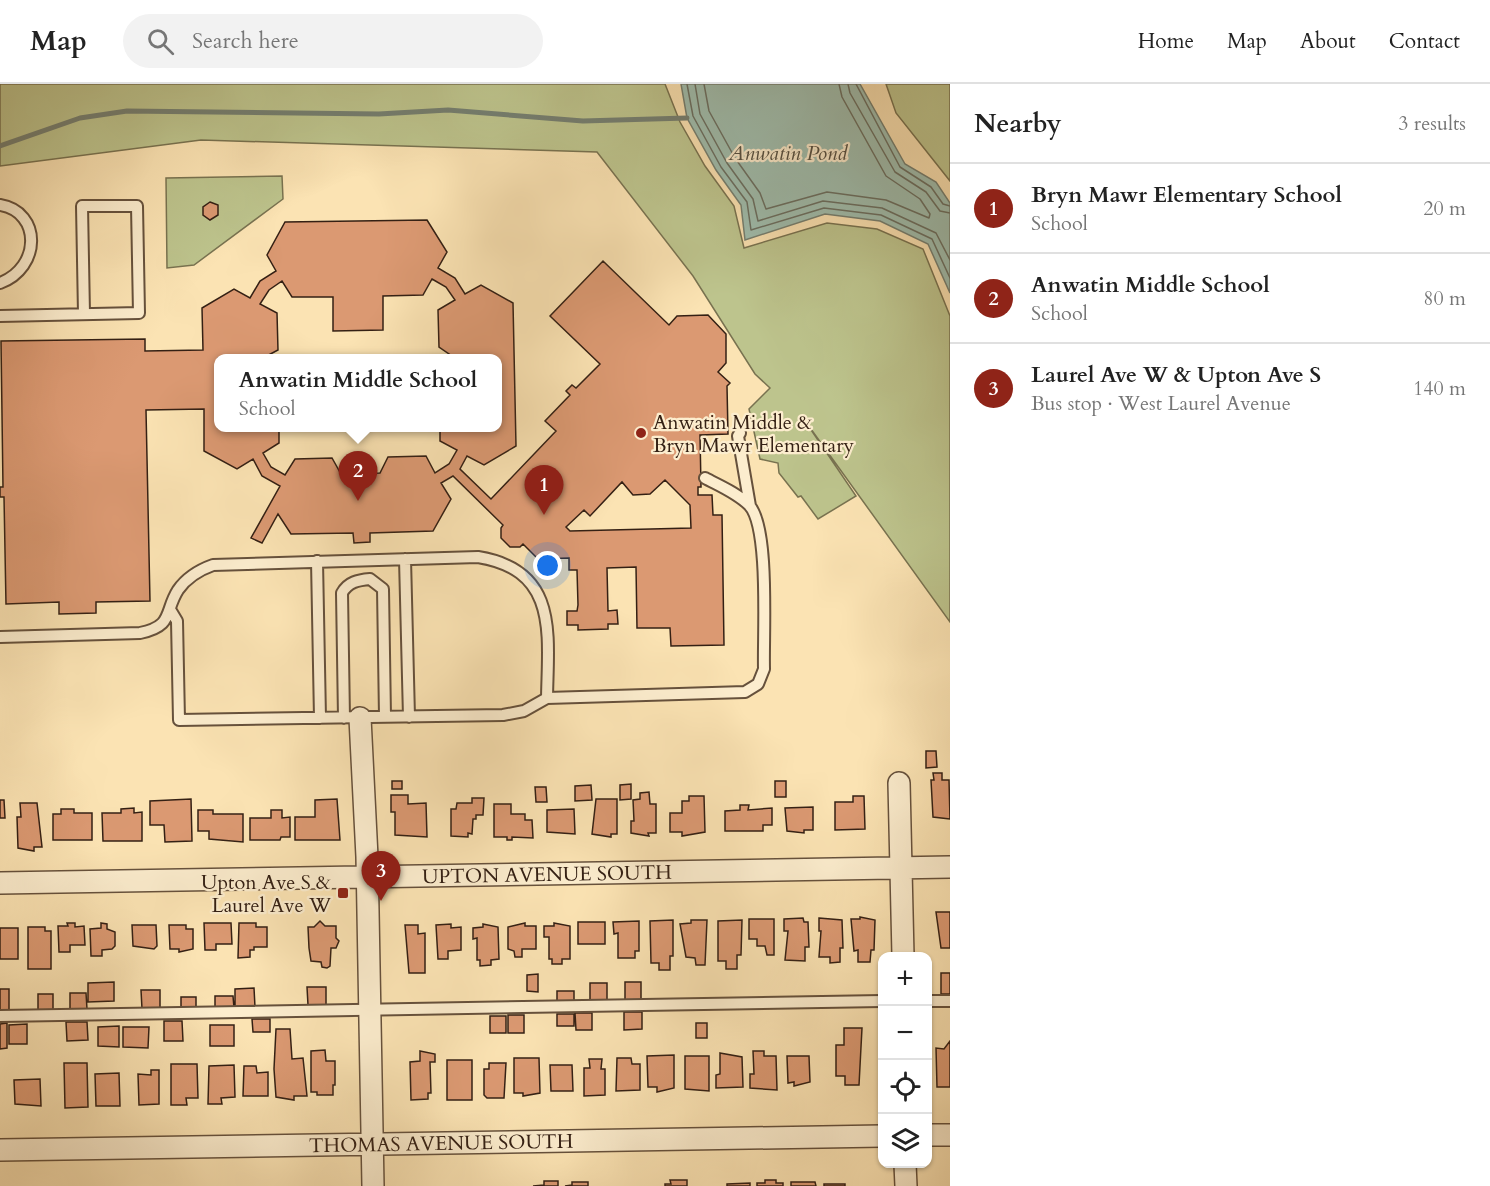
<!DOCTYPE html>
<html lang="en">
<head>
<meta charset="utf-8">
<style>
	:root { --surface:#fff; --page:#f2f2f2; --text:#222; --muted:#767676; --line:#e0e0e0; --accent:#8f2418 }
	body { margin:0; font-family:Cardo,serif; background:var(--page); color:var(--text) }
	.controls { position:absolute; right:18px; bottom:18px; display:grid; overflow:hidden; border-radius:12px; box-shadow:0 2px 4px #0004 }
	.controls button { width:54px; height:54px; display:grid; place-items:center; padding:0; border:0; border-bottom:2px solid var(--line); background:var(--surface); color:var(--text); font:30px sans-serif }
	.you { position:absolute; left:548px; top:482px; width:21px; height:21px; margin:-15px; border:4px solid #fff; border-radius:50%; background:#1a73e8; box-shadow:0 0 0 9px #1a73e833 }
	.badge { display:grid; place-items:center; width:39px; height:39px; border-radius:50%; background:var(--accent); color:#fff; font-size:20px; font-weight:700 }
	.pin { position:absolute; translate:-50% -50px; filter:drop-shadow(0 2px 3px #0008) }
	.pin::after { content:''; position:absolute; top:32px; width:21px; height:18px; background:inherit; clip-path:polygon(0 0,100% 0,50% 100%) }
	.popup { position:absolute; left:214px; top:270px; width:288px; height:78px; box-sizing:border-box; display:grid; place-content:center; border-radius:12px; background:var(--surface); filter:drop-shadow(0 2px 4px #0005); font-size:20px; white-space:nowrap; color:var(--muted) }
	.popup b { font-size:22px; color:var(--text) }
	.popup::after { content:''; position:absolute; left:50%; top:100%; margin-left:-12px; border:12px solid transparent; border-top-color:var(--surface) }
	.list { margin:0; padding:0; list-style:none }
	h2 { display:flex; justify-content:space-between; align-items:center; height:78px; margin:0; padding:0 24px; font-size:26px }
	h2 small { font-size:20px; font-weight:400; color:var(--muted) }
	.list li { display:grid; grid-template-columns:39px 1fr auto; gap:18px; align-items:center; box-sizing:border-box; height:90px; padding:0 24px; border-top:2px solid var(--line) }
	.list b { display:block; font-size:22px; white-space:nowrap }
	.list p { margin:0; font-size:20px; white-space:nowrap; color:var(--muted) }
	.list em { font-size:20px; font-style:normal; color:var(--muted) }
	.icon { flex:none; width:33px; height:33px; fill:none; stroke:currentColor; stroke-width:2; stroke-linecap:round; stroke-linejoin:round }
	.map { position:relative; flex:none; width:950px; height:1102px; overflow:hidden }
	header { display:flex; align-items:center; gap:36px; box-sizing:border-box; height:84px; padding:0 30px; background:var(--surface); border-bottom:2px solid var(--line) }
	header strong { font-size:28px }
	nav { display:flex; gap:33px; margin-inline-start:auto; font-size:21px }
	.search { width:420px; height:54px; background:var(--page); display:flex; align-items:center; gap:15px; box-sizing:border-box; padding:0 21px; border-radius:33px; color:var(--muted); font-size:22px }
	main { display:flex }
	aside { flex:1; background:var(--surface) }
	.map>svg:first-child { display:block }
</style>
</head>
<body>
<header>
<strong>Map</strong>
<div class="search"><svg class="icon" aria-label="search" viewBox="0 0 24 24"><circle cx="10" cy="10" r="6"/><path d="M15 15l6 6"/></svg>Search here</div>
<nav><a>Home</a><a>Map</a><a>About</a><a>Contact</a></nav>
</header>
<main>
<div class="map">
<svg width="950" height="1102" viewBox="0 0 950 1102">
	<rect width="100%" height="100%" fill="#fbe3b3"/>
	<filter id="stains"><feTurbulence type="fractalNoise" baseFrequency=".00333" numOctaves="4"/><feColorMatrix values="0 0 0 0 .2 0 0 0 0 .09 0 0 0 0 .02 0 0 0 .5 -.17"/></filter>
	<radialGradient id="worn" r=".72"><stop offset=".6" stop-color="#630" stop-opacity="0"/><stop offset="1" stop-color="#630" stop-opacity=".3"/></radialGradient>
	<path fill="#bdc48d" stroke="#787250" stroke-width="1.5" d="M0,0h665l15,38 25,44 29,40 10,42 83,-25 50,6 46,20 27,67v306l-147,-204 53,78 -38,23 -17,-23 -3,1 -19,-24 -1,-10 -18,-4 -11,-50 21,-21 -15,-14 -62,-98 -96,-124 -396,-12 -201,26z
		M886,0h64v97l-54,-68z
		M282,92l1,23 -89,66 -27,3 -1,-90z"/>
	<path fill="#9fbeaf" stroke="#747f71" stroke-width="1.5" d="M681,0h179l45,80 31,18 14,21v90l-22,-49 -48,-23 -55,-7 -80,26 -4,-35 -25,-35 -29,-52z"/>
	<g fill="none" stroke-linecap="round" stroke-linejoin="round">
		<path stroke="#6a6f62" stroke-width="1.5" d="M687,0l6,32 28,51 26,35 4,28 73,-22 57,7 51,24 18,39
			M695,0l5,30 27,49 26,36 5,22 65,-20 59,7 54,25 14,27
			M704,0l5,27 26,47 25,35 6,16 61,-17 59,8 43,18 1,-4 -10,-15 -34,-23 -44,-79 -3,-13
			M848,0l2,9 45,79 31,20 14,19 10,2
			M856,0l44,83 31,20 12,17 7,2"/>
		<path stroke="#747f71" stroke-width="5" d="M0,62l80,-28 47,-7 252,3 69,-4 135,11 104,-3"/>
	</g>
	<path fill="#db9972" stroke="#342014" stroke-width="1.5" fill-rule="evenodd" d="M210,118l8,3v10l-8,5 -7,-5v-8z
		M427,136l20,32 -9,16 17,10 10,16 16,-9 32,18 3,143 -32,19 -17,-9 -7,13 31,30 65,-68 -11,-10 25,-26 -4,-4 6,-6 4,3 24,-24 -50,-48 53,-55 66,64 8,-9 31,-1 18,19v29l-8,9 12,11 -3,3 1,48 -28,1 1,52h-3v8h14l1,20h9l2,130 -53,1 -1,-18h-33l-1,-61 -29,1 1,43 9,-1 1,14h-10v5l-30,1v-5h-11v-14h10l1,-6 -1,-35h-8v-12l-31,1 -15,-15 -3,3h-10l-9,-9v-10l2,-3 -50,-49 -12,7 10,16 -18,32 -63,2v9l-16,1 -1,-10 -62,1 -13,-20 -16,29 -11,-5 29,-52 -18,-10 -9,-17 -16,10 -33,-18v-42l-58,1 4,191 -54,1v11l-37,1v-12l-53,2 -2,-107h-4v-10h3l-2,-146 144,-2v12l58,-1 -1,-42 32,-19 16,9 10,-17 16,-10 -9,-16 18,-33zM432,195l14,8 9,13 -17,10 1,37 16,11h42v70h-57v13l17,9 -8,14 -14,9 -9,-17 -38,1 -8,16 -39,1 -9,-16 -37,1 -10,16 -14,-8 -8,-14 16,-10v-15h-61v-70h45l15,-8 -1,-37 -17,-9 9,-14 13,-9 10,16h41v34l50,-1v-34l40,-1zM665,396l25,25 1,23 -121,3 -4,-4 18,-17 6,6 32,-34 11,13 17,-1z
		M926,667h10l1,16 -11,1z
		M933,689h9v7h7l1,39 -17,-2 -2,-37h3z
		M392,697h10v8h-10z
		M775,697h11v16h-11z
		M631,700v15l-11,1v-15z
		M591,701l1,15 -17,1v-15z
		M535,703h11l1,15h-11z
		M649,708l1,12h6v29h-8l1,3 -18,-3v-12h3l-1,-21 7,-1v-6z
		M391,711h17v9l18,-1 1,34 -32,-2v-23h-4z
		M689,712h15l1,36 -23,4v-4h-12v-19h12v-12h7z
		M853,712h11l1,33 -30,1v-28h18z
		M472,714h12l-1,17h-7v4h-3l-1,15 -4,-1v4l-17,-1v-27h5l1,-6h15z
		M191,715l1,42 -27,1 -1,-17h-14v-24z
		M337,715l3,41h-45v-23h20v-17z
		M596,715h21v35h-6v3l-19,-3z
		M0,716h4l1,18h-5z
		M20,719h17l5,44h-8v4l-16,-3 -1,-31h4z
		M494,720h17v10h14v6h7l1,18 -21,-1v3h-5v-3h-13z
		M740,721h9l-1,5 24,-2v17h-9v6h-38v-20l15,-1z
		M813,723v23h-9v3l-17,-2 -2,-23z
		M134,724v5l8,-1v29h-39l-1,-28h19v-4z
		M61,725h13v4h18v27h-39v-26h8z
		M574,725l1,25 -28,-2v-22z
		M198,726h15v4h30v28l-34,-3v-8h-11z
		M271,726h11v8l8,-1v20h-9l-1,3h-30v-22h21z
		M936,828h14v36h-9z
		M860,833l15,3 -1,30h-3l-1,12h-12v-12l-4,1 -3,-32h9z
		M803,834l1,4h4l1,25h-4v14l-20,-1 3,-29h-4v-12z
		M819,834l23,2 1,28h-3v14l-10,1v-6h-11l2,-26h-2z
		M749,835h25v36h-7l-2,-9h-8v-7h-8z
		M673,836v36h-3v14h-11v-7h-8l-1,-42z
		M691,836h16l-2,45h-9l-1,-7 -9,-1 -6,-33 11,-1z
		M742,836l-1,35h-4v14h-11v-8h-8v-40z
		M320,837l5,5h11v12l3,3 -3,7h-5l-1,18 -3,2 -5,-1 -1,-5 -10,-1 -2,-13 -1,-21h6z
		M639,837v30h-4v7h-17v-25l-4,1 -1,-12z
		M578,838h27v22h-27z
		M67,839h8v4l9,-1 1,19h-15v7h-11l-1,-26h10z
		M101,839l6,1v5l8,3v14l-3,3 -10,1v6h-11l-1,-27 11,-1z
		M204,839h27l1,21h-16v6h-11z
		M239,839h17v4h11v20h-13v3h-4v7l-12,1z
		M525,839v3h11v23h-14v8h-7l-1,-6 -6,-2v-22z
		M554,839l16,3v33h-8v5h-10v-5h-3v-22h-5v-11h10z
		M451,840v4l10,-1v23l-13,1v8h-10l-2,-34z
		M483,840l15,3 1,32 -8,1v5l-11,1v-6h-3v-22l-4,1v-11l10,-1z
		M132,841h24l1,21 -3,3 -21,-3z
		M169,841h17v4h7v20l-14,3v-3h-9z
		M405,841h13v9l7,-1v40h-16z
		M28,843h17v4h6v38h-23z
		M0,844h18v31h-18z
		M941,889h9v21h-9z
		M538,890v18l-11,-1v-16z
		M114,898v19l-26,1v-19z
		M625,898h16v18l-16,1z
		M590,899h17v18h-17z
		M307,903h19v18h-18z
		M254,904l1,19h-20v-18z
		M0,905h9v22l-9,1z
		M141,906h19v19h-18z
		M557,907h17v10h-17z
		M70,909h16l1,16 -17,1z
		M38,910h15v17h-15z
		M215,912h18l1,12h-19z
		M181,913h15v11h-15z
		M624,928h18v17l-18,1z
		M575,929h17v17h-16z
		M557,930h17v12h-17z
		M508,931h16v18h-16z
		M490,932h16v17h-16z
		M252,935h18v13h-17z
		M164,937h18l1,20h-19z
		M66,938h21l1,18 -21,1z
		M7,939v25l-7,1v-25z
		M696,939h11v15h-11z
		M27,940v20h-18v-19z
		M210,941h24v21h-24z
		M119,942v21l-21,-1v-19z
		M123,943h26l-1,21 -25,-1z
		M844,944h18l-3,57h-14v-9h-9v-31h8z
		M276,945h14l2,30 11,-1 4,38h-13v4l-18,-3 -2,-28z
		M950,957v46h-13l-1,-39 8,1z
		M325,966l1,11h9v24h-2v10h-16v-3h-6v-41z
		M420,967l15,3v8h-5l1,31h-3v6l-17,1 -1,-38 10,-1z
		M753,967h11v5h12l1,34 -27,-2v-14h4z
		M720,969l22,4 1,30 -27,1v-13l4,-1z
		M674,971v33l-17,4v-5h-9l-1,-31z
		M685,972h24v35l-24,-2z
		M787,972h22l1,26 -16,4v-4l-6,1z
		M514,974h25l1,35 -17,3v-3h-9z
		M617,974h14l1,6h8v26l-24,1z
		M589,975h13l-1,10h4v26l-21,1v-28h6z
		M447,976h25v40h-25z
		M64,979h23l1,44 -23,1z
		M489,979h17l-2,35h-17l-3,-3v-26h5z
		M171,980h26l1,34h-12l1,7h-16z
		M234,981l1,32 -14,1 1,6h-14l1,-38z
		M550,981h22l1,26h-22z
		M244,982h12l1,7 11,-1v24h-25z
		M151,986h8v34l-20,1 -1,-31 13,1z
		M119,989l1,33h-24l-1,-32z
		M40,995l1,27 -26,-2 -1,-24z
		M670,1096h17v6h-22v-2h6z
		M765,1096h11v3h7v3h-26v-3h8z
		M544,1097h14v5h-25l11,-1z
		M572,1098h16v4h-23l7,-1z
		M791,1098h24l1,4h-25z
		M750,1099v3h-23v-2z
		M824,1100h21v2h-21z"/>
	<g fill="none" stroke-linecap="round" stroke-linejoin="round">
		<g stroke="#66513c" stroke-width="14">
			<path id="service" d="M0,121c42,7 41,63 0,78
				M0,232l139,-3 -2,-107h-55l2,108
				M740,349l-2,3 12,70
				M405,475l4,158
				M317,477l3,157
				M0,553l140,-4c34,-7 24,-21 38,-43 9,-13 21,-20 35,-25l265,-8c81,13 70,77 69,141l-23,13 -21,4 -324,5 -2,-99 -6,-10
				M547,614l198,-6 13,-8 6,-15c-1,-34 6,-142 -15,-164 -12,-12 -29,-19 -44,-27
				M344,634l-2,-125c6,-11 16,-13 28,-14l13,10 2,128
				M928,917h22
				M0,932l882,-15"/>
		</g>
		<g stroke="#66513c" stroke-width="24">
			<path id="minor" d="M360,634l7,139 6,329
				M899,699l4,173
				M0,799l950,-16
				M928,1051h22
				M0,1066l882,-14
				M905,1080l1,22"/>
		</g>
		<use href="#service" stroke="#fcedce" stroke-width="10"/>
		<use href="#minor" stroke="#fcedce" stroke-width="21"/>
	</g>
	<g fill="#8f2418" stroke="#fcedce" stroke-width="2">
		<circle cx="641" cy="349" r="6"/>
		<rect x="337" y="803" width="12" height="12" rx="3"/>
	</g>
	<g text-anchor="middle" stroke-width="4.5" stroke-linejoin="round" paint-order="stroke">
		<g font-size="20" fill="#342014" stroke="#fcedce" text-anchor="start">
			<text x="653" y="345">Anwatin Middle &amp;<tspan x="653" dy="23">Bryn Mawr Elementary</tspan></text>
			<text x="331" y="805" text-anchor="end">Upton Ave S &amp;<tspan x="331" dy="23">Laurel Ave W</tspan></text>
		</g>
		<g font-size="20" fill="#342014" stroke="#fcedce">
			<text transform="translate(547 790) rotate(-1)" y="7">UPTON AVENUE SOUTH</text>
			<text transform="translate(441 1059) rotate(-1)" y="7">THOMAS AVENUE SOUTH</text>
		</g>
		<g font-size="21" font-style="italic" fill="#544f42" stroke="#fcedce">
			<text x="788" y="76">Anwatin Pond</text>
		</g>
	</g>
	<rect width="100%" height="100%" filter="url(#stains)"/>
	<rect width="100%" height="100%" fill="url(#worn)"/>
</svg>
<div class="controls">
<button>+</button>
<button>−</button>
<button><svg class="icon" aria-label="locate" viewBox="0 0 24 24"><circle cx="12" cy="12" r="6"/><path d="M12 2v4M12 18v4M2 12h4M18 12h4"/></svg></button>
<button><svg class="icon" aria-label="layers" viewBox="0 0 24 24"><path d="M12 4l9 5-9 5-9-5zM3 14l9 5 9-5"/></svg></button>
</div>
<div class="you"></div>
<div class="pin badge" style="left:544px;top:431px">1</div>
<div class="pin badge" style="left:358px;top:417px">2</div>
<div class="popup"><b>Anwatin Middle School</b>School</div>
<div class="pin badge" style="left:381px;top:817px">3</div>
</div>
<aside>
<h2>Nearby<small>3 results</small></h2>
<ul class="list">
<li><span class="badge">1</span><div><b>Bryn Mawr Elementary School</b><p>School</p></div><em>20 m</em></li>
<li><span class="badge">2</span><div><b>Anwatin Middle School</b><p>School</p></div><em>80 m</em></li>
<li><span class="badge">3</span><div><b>Laurel Ave W &amp; Upton Ave S</b><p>Bus stop · West Laurel Avenue</p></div><em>140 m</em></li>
</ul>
</aside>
</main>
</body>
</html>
